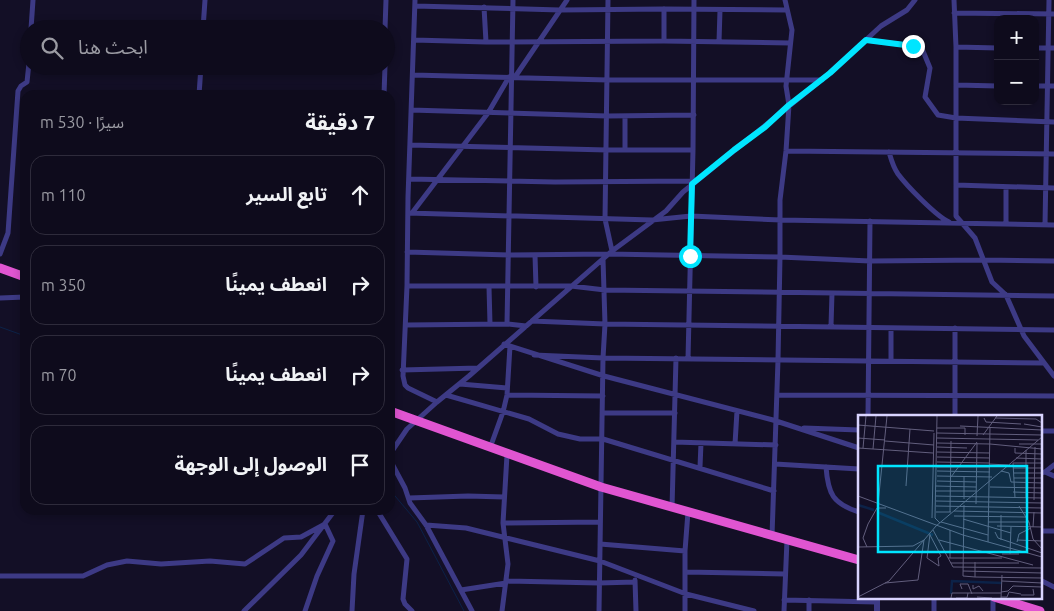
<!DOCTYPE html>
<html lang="ar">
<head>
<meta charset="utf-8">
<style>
	:root { --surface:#0e0b1c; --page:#171425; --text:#f1f3f6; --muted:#9b9ba3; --line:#2e2b3b }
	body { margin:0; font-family:Ubuntu,"Noto Sans Arabic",sans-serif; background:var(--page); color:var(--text); direction:rtl }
	.controls { position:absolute; right:15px; top:15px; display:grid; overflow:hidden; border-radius:10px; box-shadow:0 2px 8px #0003 }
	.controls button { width:45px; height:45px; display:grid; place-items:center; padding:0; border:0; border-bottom:1px solid var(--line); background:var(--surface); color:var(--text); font:25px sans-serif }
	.stop { position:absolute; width:15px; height:15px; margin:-11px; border:4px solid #00e5ff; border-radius:50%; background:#fff }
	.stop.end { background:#00e5ff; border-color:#fff; box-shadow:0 1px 5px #0008 }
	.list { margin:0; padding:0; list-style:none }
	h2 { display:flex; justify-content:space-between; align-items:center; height:65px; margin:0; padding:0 20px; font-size:21px }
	h2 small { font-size:16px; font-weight:400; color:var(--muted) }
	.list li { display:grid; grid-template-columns:32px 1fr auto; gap:15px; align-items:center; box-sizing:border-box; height:80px; margin:0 10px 10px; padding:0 10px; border:1px solid var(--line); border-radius:15px }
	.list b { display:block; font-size:19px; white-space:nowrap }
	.list em { font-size:16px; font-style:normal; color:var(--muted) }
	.icon { flex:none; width:28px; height:28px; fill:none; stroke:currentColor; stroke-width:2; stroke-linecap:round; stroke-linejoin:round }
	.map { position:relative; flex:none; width:1054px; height:611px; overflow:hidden; direction:ltr }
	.search { position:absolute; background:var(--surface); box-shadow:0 2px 8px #0003; left:20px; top:20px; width:375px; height:55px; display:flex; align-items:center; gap:12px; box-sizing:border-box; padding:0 18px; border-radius:28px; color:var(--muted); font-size:19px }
	.panel { position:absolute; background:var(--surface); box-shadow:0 2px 8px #0003; left:20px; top:90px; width:375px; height:425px; border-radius:15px; direction:rtl }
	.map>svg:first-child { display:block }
</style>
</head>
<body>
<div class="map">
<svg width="1054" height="611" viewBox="0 0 1054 611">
	<rect width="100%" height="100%" fill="#130f26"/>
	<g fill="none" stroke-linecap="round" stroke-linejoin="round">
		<path stroke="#0c2248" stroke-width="1" d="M0,327l25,9
			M390,490l27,32 47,89"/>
		<path stroke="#3d3a85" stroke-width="5" d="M415,0l-7,197 -1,89 -4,90 2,9 3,3 29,14
			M608,0l-3,219 7,32
			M954,0l2,47v169l19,22 17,44 14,13 18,41 30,40
			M415,6l145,4 104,-1 122,1
			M484,7l2,35
			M664,9v32
			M954,13l100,1
			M31,29l2,-29
			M203,29l2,-29
			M385,29l1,-29
			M414,40l72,2 178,-1 126,2
			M866,40l47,6 10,5 7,17 -5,29 13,18 18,3 98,4
			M719,42l1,-32
			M956,47l42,1
			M1035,48h19
			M413,75l195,5h214
			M515,77l52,-77
			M956,85l42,1
			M1035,86h19
			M199,95l2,-29
			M384,95l1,-29
			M411,110l196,6 87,-1
			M625,116v34
			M410,145l197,5h86
			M786,151l268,3
			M889,152c2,7 4,15 9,22 9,12 38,42 51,48
			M409,179l146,3 137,-1
			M956,185l98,3
			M1006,187v37
			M408,213l244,7 39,-4 90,4 273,5
			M412,213l76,-100 21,-36
			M1045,225l4,-225
			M407,252l102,3 99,-1 172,3 90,4 114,-1 70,1
			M0,254l8,-21 10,-142 3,-5 6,-4 2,-19
			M535,255l1,32
			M407,286h164l34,4 449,6
			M489,287l1,37
			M0,298l25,-1
			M532,321l73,3 449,6
			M507,324l6,-324
			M406,325l101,-1 19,2
			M831,326l1,-33
			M891,328v33
			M504,344l100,32 169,44 86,28
			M534,355l69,3 440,5
			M688,359l5,-209 1,-150
			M402,370l76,-2
			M460,384l47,4
			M446,395l83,24 29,15 22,5h23l171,52
			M507,395l96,1
			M777,395l277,1
			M603,413h72
			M868,416l2,-195
			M955,416v-88
			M804,428l55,2
			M1040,431h14
			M674,442l102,3
			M735,444l2,-33
			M490,448l13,-36 4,-17 3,-49
			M390,454l17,-25 30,-27 32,-26 143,-125 54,-40 17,-19 147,-119 51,-47 26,-16 8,-10
			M390,460l15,28 5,15 16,22 46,86
			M775,464l84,5
			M700,467l1,-24
			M826,467c2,27 7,37 33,45
			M1045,472l9,4
			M1040,473l5,-1 9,-7
			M409,498l59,-2 36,1
			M672,508l4,-150
			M377,510l30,49 -4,40 2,5 7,7
			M503,523l97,-1
			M426,525l40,3 134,33 86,33 68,17
			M1040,531h14
			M772,536l6,-176 2,-103v-57l6,-49 3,-46 -3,-19 6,-56 -7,-30
			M600,544l85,7
			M686,572l99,2
			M0,576h83l24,-11 20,-4 34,3 49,-3 35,3 39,-26 17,-1 24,-13 8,17 -16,35 -12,35
			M635,580l1,31
			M1040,580l14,7
			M506,581l93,2 36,-1
			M461,590l45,-7
			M784,600l93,2
			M244,611l57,-56 34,-45
			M352,611l2,-37 9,-64
			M502,611l6,-47 -5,-41 4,-68
			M599,611l4,-253 2,-34 -2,-65
			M685,611v-60l3,-39
			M784,611l3,-71
			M809,611v-11
			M934,611v-14
			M993,611v-14"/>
		<path stroke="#3d3a85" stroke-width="6" d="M877,611v-14"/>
		<path stroke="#e055d1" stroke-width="9" d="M0,268l25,9
			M390,411l211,76 258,73
			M994,597l46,14"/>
	</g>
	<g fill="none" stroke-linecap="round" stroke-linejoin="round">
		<path stroke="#00e5ff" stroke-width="6" d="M690,256l2,-72 42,-34 31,-23 24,-22 41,-32 36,-33 47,6"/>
	</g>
	<g transform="translate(858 415)">
		<rect width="184" height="184" fill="#130f26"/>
		<path fill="none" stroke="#0c2248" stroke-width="2.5" d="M0,90l16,5M19,97l56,23M93,179l1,-13 50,2"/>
		<path fill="none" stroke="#625e7d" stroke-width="1" d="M79,1l-2,102 5,5M126,3l2,4 35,2M137,3l41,1 6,4M166,9l18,3M0,10l76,6M102,11l82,4M79,13h28v7M79,18l105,2M125,20l14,-19M119,21l1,-20M0,23l27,2M79,23l101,2M27,26l49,4M79,28l53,1 52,5M161,29h23M79,32l30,1M0,33l75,5M5,33l3,-32M157,33v5l27,1M15,34l3,-33M79,37l53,1M79,42l53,1M158,43l26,1M79,47l52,1M155,48l2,35M155,48h29M131,49l19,1M79,52h53M155,53h29M79,56l53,1M143,56l8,2 2,9 31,1M156,58h28M79,61l55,1M106,61v23M93,62l26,-35M156,63h28M79,66l39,1M48,71l4,-57M78,71l40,1M132,72l52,1M78,76h40M155,77l29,1M0,81l105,39 79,22M78,81l106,2M168,83v-48M176,85l1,-53M78,86l106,2M20,89l9,-88M118,89l1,-61M106,90l-1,71 12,1v-15M78,91l106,2M161,91l10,16 4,17 9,10M96,96l88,2M78,97h15M92,97l1,-71M96,101l72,1M74,103l2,-85M105,104l48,14M83,107l47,13M130,107h41M139,111l45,1M175,112l1,-15M75,115l20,37 89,1M137,117l3,6 44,15M72,119l-3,24 12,8 -1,-8M72,120l11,21 -3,2M81,125l94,25M143,125v-25M159,125l25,1M130,127l2,-115M159,127l2,-8 12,-6M0,132l55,-1 11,-6 -6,40 -33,3M9,132l-4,-9 5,-14 9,-16h9M144,139h17M152,139l1,-27M90,143h54M92,143v-28M93,148h68M105,156l79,2M117,162l67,1M144,166l40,2M115,170v4l6,-3 4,5M104,174l-2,-5h8l4,10M143,177l7,-1 5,-5 29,1M163,180h13l-1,-6M0,182l31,-16 47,-55 106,-89M119,182l15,1M143,182h6l2,-5 12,2M93,183l1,-5h49M98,183h11l1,-5M143,183l1,-23"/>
		<path fill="#00e5ff" fill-opacity="0.15" stroke="#00e5ff" stroke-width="2.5" d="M20,51h149v86h-149z"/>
		<rect width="184" height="184" fill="none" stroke="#d9d4ff" stroke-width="2.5"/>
	</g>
</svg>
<div class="controls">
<button>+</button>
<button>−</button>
</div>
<div class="stop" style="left:690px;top:256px"></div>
<div class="stop end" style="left:913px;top:46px"></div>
<div class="search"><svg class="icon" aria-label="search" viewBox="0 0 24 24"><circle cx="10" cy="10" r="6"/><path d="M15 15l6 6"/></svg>ابحث هنا</div>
<section class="panel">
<h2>7 دقيقة<small>سيرًا · 530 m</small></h2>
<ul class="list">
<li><svg class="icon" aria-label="ahead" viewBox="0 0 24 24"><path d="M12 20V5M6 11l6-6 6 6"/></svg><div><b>تابع السير</b></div><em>110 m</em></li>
<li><svg class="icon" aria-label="right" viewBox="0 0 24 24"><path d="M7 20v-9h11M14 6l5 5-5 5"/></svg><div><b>انعطف يمينًا</b></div><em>350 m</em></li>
<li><svg class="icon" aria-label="right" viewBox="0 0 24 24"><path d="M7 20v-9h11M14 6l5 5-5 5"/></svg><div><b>انعطف يمينًا</b></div><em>70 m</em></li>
<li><svg class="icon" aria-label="arrive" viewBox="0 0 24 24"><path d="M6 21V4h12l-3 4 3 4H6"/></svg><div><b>الوصول إلى الوجهة</b></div></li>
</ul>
</section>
</div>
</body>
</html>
